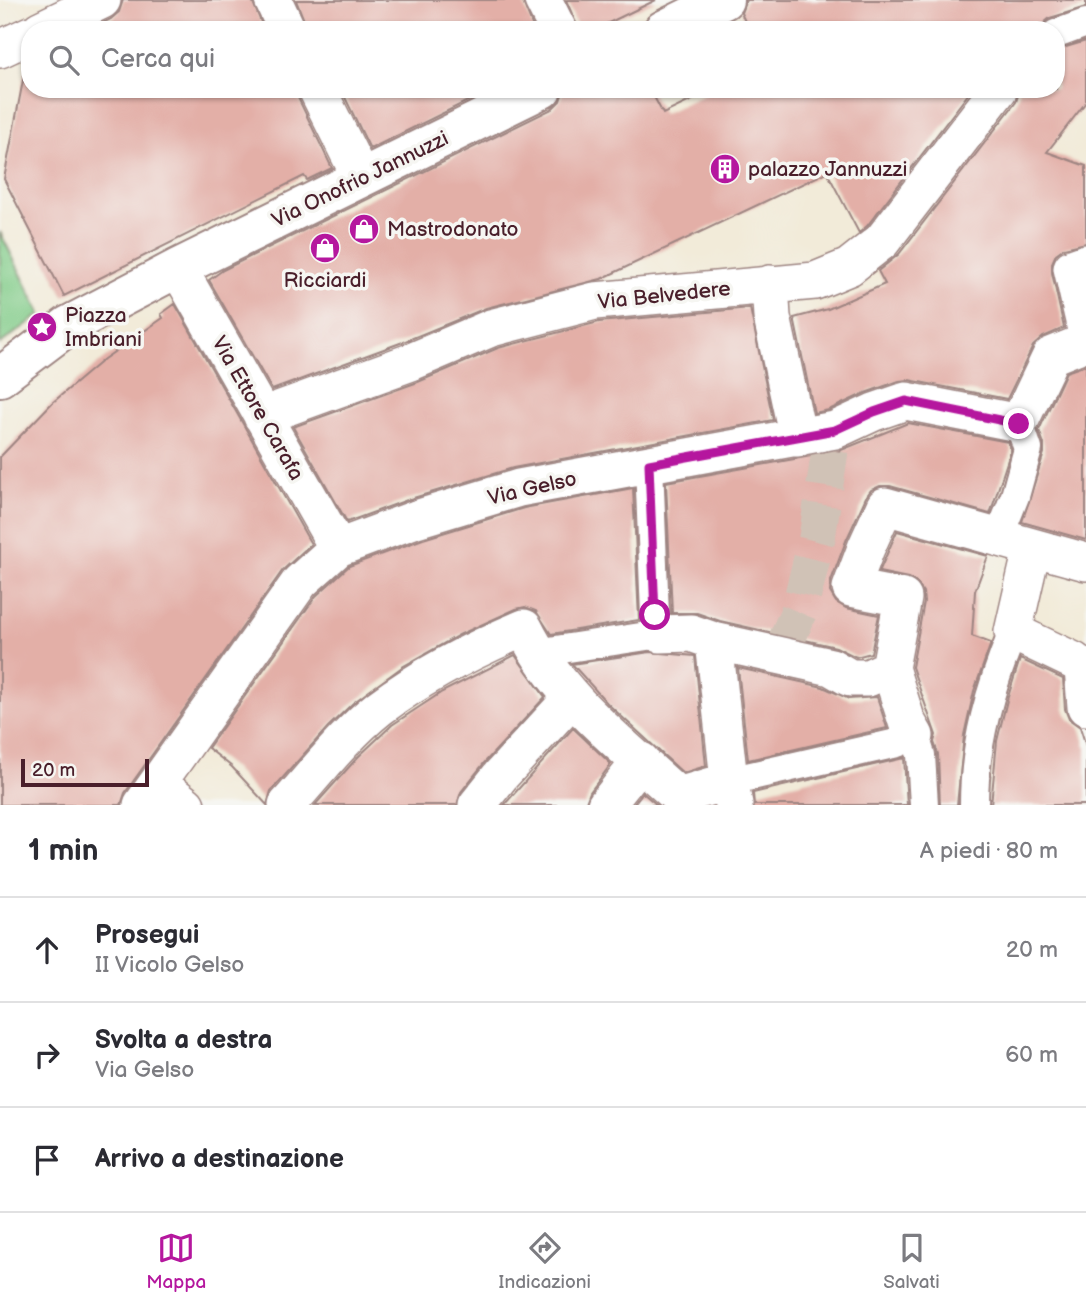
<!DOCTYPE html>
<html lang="it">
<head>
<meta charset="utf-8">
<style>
	:root { --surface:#fff; --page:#f7f7f7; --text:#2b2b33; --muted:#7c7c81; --line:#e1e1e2; --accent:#b5179e }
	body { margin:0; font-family:"Balsamiq Sans",sans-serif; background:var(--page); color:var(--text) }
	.scale { position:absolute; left:21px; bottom:18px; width:128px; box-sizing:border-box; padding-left:7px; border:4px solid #4a1f2b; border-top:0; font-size:19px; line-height:24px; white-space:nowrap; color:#4a1f2b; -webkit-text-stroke:5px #f6f6f2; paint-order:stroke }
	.stop { position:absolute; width:21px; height:21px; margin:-16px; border:5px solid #b5179e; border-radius:50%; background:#fff }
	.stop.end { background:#b5179e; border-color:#fff; box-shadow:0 2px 7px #0008 }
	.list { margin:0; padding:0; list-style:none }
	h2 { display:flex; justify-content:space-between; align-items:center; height:91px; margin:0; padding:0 28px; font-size:30px }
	h2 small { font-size:23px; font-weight:400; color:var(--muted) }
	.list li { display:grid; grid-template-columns:46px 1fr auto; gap:21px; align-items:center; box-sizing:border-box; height:105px; padding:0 28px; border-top:2px solid var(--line) }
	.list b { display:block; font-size:26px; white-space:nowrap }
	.list p { margin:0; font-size:23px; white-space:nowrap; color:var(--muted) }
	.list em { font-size:23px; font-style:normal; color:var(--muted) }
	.icon { flex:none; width:38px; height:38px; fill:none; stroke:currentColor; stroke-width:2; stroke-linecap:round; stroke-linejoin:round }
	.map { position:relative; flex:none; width:1086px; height:805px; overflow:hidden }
	.search { position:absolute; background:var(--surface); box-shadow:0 2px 5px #0004; left:21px; right:21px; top:21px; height:77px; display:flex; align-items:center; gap:18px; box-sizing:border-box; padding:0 24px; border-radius:28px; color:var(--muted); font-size:26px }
	.sheet { height:406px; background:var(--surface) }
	nav { display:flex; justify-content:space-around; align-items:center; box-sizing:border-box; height:98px; border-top:2px solid var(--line); background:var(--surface); font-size:19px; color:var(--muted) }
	nav a { display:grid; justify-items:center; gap:4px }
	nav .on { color:var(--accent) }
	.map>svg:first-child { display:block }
</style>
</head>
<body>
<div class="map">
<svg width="1086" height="805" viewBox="0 0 1086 805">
	<rect width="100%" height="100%" fill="#f6f6f2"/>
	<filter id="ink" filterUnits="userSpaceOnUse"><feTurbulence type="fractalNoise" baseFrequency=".0143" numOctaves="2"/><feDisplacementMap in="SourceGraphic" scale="14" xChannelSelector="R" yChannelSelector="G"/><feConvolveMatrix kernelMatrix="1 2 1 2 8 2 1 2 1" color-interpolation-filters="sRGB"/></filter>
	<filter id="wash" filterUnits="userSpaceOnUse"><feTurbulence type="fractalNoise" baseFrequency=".00686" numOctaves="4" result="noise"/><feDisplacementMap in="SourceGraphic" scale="28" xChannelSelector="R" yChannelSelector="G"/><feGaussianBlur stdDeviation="1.57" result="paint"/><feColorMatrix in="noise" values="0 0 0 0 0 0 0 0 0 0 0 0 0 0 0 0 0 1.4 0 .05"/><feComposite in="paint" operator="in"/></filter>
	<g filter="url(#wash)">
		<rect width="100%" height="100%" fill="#f2ebd9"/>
		<path fill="#82cc89" stroke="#66765a" stroke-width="2" d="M0,232l41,82 -41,30z"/>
		<g id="blocks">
			<path fill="#e3afa7" d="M123,0h129l12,30h-175l22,-11 8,-7z
				M296,0h226l12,30h-226z
				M566,0h90l-62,30h-15z
				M746,0h340v7l-36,11 -6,5 -4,7h-291l-8,-17z
				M1086,41v61l-39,50 39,14v77l-22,5 -8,6 -4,9v10l12,55 -21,9 -10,9 -26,53 -98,-19 -10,1 -34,12 -36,17 -15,3 -20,-95 34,-9 57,-25 -7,-13 21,-17 117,-152 4,-13h36v-39z
				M30,63v26h266l2,9 34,70 -25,12 -3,-4 -240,120 -60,-117 22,-114z
				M341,89h151l-122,60z
				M564,89h86l13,25 52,-25h257l-105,137 -8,7 -32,-61 -226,107 -115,29 -83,34 -131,48 -63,-110 14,-10 329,-161 8,-8z
				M175,304l136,240 -28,26 -158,223 -4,12h-121v-348l52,-54 52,-44 59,-41 -2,-4z
				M750,308l23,112 -260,48 -103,31 -63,23 -54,-95 125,-45 80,-34 101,-26z
				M1086,365v175l-64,-18 22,-69v-9l-5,-14 27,-58z
				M908,423l100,19 3,8 -21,64 -100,-28h-10l-9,4 -5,7 -20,44 -15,40 -1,11 6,10 10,6 33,7 -8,38 -15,4 -20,-10 -116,-26 -23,-8h-25l-6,-131 173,-31z
				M633,488l6,132 -88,14 -15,-23 -11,-4 -9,2 -57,26 -57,32 -49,36 -25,24 -57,64 -4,14 -35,-38 -24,-19 108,-152 33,-30 74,-27 101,-31z
				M897,531l91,25 -13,35 -3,45 19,7 -17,48 -10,44 -7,70h-17l-2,-51 -4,-12 2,-7 -24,-68 12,-65 -1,-10 -6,-9 -9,-5 -29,-6z
				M650,652l45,4 11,110 -23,7 -75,-69 -36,-40z
				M515,655l30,42 -60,65 -24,30 -4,13h-142l43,-48 34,-32 50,-33z
				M1020,659l43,20 2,30 4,10 11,8 6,19v59h-95l6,-64 10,-41z
				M738,668l85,19 26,12 28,-2 10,31 -139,32z
				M573,728l38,36 -21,28 -5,13h-81z
				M904,758l3,47h-153l-1,-12z
				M643,792v1l14,12h-24z"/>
		</g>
	</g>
	<g filter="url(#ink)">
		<use href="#blocks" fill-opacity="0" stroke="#9e8582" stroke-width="2"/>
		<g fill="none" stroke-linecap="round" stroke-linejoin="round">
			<path stroke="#d0c2b6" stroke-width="37" stroke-dasharray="37 18" stroke-linecap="butt" d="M784,646l15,-35 18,-73 14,-94"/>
			<g stroke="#9e8582" stroke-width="32">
				<path id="pedestrian" d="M1056,34l30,-11
					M998,539l17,-43 13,-47 -9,-26
					M536,653l124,-19 -5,-19 -6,-151
					M729,781l168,-38 18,-7 6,19 3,50
					M974,805c0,-61 16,-117 39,-173"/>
			</g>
			<g stroke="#9e8582" stroke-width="40">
				<path id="minor" d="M273,0l14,30
					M543,0l15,30
					M40,30l62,-30
					M0,49l30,-14
					M317,89l44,89
					M1086,263l-14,5 14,62
					M178,268l160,280
					M770,284l2,33 26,121
					M262,416l149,-54 80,-34 104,-27 220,-20 34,-14 33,-26 117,-152
					M1032,549l-19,83 61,29 9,7 3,39
					M660,634l31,-1 23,8 117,26 19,11h18l22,-10
					M714,641l15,140 5,23
					M915,736l-8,-14 -17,-54 13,-70 -52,-10 15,-40 19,-42 201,56
					M158,783l28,22
					M142,805l158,-223 38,-34 78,-29 103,-31 316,-58 39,-18 32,-11 113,22 32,-67 35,-14
					M287,805c29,-32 58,-70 92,-97 44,-33 95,-59 145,-80 34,69 99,117 154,168l51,-15
					M477,805l24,-30 71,-77
					M606,805l35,-44"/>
			</g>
			<g stroke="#9e8582" stroke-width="42">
				<path id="tertiary" d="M663,30l61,-30
					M0,377l69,-52 109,-57 364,-179"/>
			</g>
			<use href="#pedestrian" stroke="#fff" stroke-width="28"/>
			<use href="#minor" stroke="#fff" stroke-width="37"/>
			<use href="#tertiary" stroke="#fff" stroke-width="38"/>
		</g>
	</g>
	<g fill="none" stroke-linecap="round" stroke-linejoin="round" filter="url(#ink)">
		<path stroke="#b5179e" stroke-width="9" d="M655,615l-6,-151 186,-34 39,-18 32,-11 113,23"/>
	</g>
	<defs>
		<g id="building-disc" transform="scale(1.575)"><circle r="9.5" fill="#b5179e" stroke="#f6f6f2"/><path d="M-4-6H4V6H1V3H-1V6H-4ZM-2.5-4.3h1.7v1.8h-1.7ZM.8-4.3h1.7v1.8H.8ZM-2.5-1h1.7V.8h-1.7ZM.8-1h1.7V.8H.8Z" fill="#fff"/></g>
		<g id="shop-disc" transform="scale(1.575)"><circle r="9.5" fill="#b5179e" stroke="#f6f6f2"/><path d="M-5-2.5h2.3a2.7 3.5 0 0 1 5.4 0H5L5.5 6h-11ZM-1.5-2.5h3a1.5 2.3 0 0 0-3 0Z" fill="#fff"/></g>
		<g id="sight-disc" transform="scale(1.575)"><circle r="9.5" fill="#b5179e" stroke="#f6f6f2"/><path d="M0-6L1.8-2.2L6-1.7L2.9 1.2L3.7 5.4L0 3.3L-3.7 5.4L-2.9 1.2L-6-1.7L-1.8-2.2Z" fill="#fff"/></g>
	</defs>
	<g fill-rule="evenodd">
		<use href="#building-disc" x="725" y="169"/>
		<use href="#shop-disc" x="364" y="229"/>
		<use href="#shop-disc" x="325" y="248"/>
		<use href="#sight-disc" x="42" y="327"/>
	</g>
	<g text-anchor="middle" stroke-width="7" stroke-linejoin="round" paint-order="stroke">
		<g font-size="21" fill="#4a1f2b" stroke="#f6f6f2" text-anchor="start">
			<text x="748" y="176">palazzo Jannuzzi</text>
			<text x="387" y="236">Mastrodonato</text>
			<text x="325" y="287" text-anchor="middle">Ricciardi</text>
			<text x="65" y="322">Piazza<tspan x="65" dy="24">Imbriani</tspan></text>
		</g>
		<g font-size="21" fill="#4a1f2b" stroke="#f6f6f2">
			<text transform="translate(360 179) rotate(-26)" y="7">Via Onofrio Jannuzzi</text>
			<text transform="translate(664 295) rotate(-6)" y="7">Via Belvedere</text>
			<text transform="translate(258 408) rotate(60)" y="7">Via Ettore Carafa</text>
			<text transform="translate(532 488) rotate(-13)" y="7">Via Gelso</text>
		</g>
	</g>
</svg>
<div class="scale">20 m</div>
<div class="stop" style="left:655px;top:615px"></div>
<div class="stop end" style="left:1019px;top:424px"></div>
<div class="search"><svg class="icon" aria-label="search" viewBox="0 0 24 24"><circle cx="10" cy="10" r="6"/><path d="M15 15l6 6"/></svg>Cerca qui</div>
</div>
<section class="sheet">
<h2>1 min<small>A piedi · 80 m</small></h2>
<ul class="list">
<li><svg class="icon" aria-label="ahead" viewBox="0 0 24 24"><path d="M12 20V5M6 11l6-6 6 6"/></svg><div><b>Prosegui</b><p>II Vicolo Gelso</p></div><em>20 m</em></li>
<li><svg class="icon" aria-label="right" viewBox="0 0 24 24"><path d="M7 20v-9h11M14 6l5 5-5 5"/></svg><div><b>Svolta a destra</b><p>Via Gelso</p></div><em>60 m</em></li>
<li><svg class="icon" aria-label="arrive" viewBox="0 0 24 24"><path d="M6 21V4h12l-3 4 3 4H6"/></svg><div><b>Arrivo a destinazione</b></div></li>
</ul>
</section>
<nav>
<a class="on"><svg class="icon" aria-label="map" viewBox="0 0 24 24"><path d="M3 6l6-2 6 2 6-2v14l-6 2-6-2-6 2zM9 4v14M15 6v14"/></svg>Mappa</a>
<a><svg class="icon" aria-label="directions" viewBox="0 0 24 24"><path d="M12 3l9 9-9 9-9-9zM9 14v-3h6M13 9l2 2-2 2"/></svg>Indicazioni</a>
<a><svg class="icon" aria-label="saved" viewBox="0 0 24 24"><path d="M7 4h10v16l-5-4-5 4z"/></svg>Salvati</a>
</nav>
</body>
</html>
